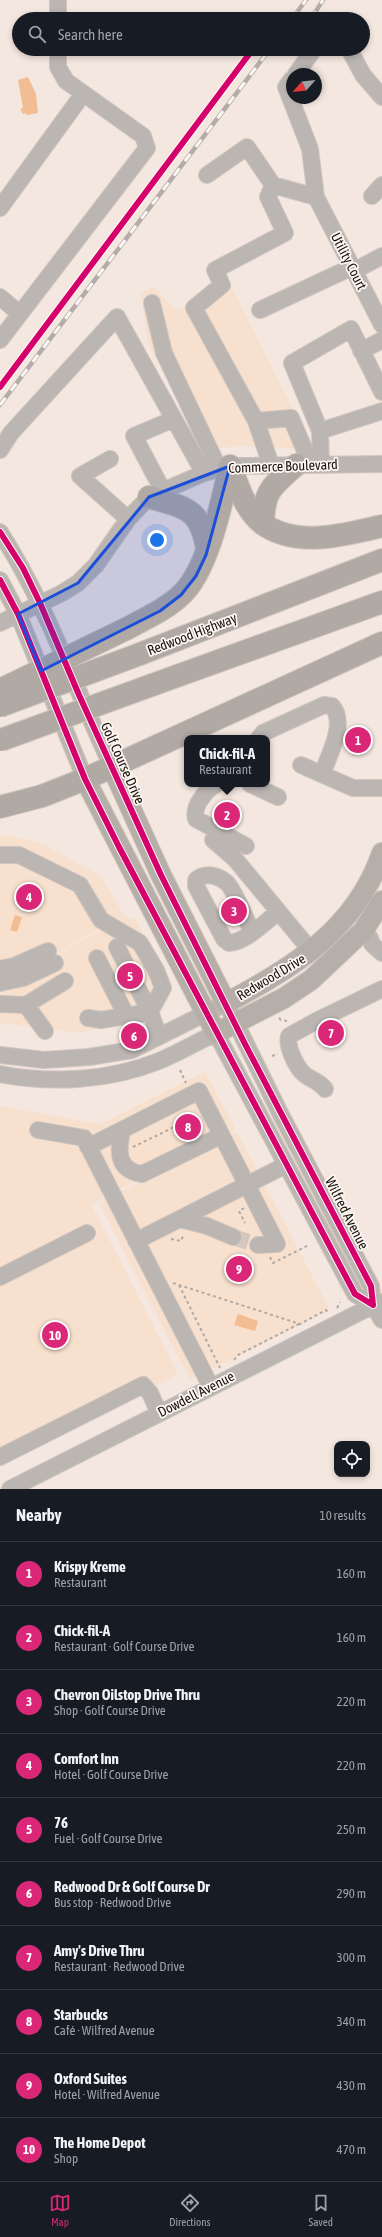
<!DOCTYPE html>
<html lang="en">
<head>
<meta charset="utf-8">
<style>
	:root { --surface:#171b24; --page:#20242c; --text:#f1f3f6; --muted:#9ea1a6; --line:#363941; --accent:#db2777 }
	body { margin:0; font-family:"Asap Condensed",sans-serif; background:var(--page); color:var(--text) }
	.controls { position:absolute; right:12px; bottom:12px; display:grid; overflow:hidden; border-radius:8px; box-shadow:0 2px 6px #0003 }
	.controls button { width:36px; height:36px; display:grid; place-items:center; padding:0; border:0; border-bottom:1px solid var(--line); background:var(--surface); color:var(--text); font:20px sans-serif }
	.compass { position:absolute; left:286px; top:68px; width:36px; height:36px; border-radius:50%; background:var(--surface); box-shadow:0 2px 6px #0003; rotate:243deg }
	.you { position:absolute; left:157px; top:540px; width:14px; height:14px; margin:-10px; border:3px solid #fff; border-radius:50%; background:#1a73e8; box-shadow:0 0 0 6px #1a73e833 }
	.badge { display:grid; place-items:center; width:26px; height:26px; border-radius:50%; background:var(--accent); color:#fff; font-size:13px; font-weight:700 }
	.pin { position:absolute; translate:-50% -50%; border:2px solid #fff; box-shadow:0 1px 4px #0006 }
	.popup { position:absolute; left:184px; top:735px; width:86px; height:52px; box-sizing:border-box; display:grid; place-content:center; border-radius:8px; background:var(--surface); filter:drop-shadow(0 1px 3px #0005); font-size:13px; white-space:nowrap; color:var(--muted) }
	.popup b { font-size:15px; color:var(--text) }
	.popup::after { content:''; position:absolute; left:50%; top:100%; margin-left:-8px; border:8px solid transparent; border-top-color:var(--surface) }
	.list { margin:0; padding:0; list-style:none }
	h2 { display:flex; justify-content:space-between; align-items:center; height:52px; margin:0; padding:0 16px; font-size:17px }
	h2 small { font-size:13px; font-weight:400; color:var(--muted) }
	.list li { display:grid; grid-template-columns:26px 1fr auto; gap:12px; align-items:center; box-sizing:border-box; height:64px; padding:0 16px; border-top:1px solid var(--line) }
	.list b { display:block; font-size:15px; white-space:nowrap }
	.list p { margin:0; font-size:13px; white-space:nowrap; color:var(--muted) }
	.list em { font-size:13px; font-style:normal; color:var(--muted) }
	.icon { flex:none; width:22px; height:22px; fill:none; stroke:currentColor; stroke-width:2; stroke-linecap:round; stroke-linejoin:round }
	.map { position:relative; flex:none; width:382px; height:1489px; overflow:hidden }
	.search { position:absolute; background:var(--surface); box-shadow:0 2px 6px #0003; left:12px; right:12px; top:12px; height:44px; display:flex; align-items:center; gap:10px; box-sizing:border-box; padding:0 14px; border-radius:22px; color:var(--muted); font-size:15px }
	.sheet { height:692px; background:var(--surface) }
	nav { display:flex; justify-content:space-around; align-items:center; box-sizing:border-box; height:56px; border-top:1px solid var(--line); background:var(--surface); font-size:11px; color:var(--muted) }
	nav a { display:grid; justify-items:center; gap:2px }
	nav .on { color:var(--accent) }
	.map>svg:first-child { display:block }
</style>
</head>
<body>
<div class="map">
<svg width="382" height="1489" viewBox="0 0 382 1489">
	<rect width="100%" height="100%" fill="#f4e7df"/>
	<path fill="#f8e0ce" d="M224,272l81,162 6,15 -72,-3 -35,4 -56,-106 -7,-51 13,-6 22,23 12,-4z
		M8,835l37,10 55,31 24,39 -103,58 -21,3v-140z
		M125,916l11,4 27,51 6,18 -41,34 -49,10 -79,-10v-45l21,-3z
		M205,1071l31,59 -145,74 87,170 -178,93v-361l100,18z
		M237,1132l93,178 -140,70 -91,-177z"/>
	<path fill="#f3bd94" d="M28,77l8,17 2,19 -11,2 -2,-2 -2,1 -3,-5 3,-1 -5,-28z
		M15,915l7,2 -5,15 -7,-2z
		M238,1314l20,7 -3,10 -21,-6z"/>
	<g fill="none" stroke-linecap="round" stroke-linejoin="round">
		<path stroke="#d3c7bf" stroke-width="16" stroke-dasharray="16 8" stroke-linecap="butt" d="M233,1237l25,8"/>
		<g stroke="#d0c6bf" stroke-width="18">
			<path id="minor" d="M58,19v-19
				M349,49l14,26 19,22
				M296,74l18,-25
				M292,79l-6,8 24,62 6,48 66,128
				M207,175l40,-28 26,38
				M372,196l10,-11
				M0,208l83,-114
				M354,271l28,-15
				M0,297l20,17
				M152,303l12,50 55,116
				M260,310l92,-43
				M0,340l147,-192 -4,-12 -77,-55 -8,-14v-18
				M361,351l21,-11
				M256,421l35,-3 20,47
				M320,431l-28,-68 59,-34 31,63
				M0,450l11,-17 106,-116 87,156
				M110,459l-30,17 48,43
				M271,465l-15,-44 -62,-113 28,-23 -7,-15 70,-37 -17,-36 5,-12 43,12
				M321,465l-1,-34 62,-20
				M163,491l-29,-55 40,-17
				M0,532c47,73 75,156 112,235
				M0,580l18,34 67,165
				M0,623l62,-30 16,-10 18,-18 32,-46 21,-22 55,-24 26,-7 152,-2
				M259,738l4,-5 61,-28 8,1c15,17 -3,49 -10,68
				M301,765l52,23h29
				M217,784c-11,5 -25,23 -21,35l50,27
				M250,784l28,13
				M213,840l22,19 77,93
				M0,855h19l61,30 21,35 39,23 16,27 7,18 -13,24 9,24
				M252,932c-5,-10 -18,-43 -25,-49 -9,-8 -22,-11 -31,-3v6l28,53 5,4c17,-1 36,-21 49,-31
				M370,938l2,6 10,9
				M97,958l29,57
				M0,969l14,-3 34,-15
				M0,983l23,-5 32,-15
				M1,1004l25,1 39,-24
				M26,1005l19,26
				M88,1018l13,2 49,-8 -33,-65
				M0,1055l44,5 45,-3 43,-7 94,-47 54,110 91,173 2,19 9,15
				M0,1074c52,10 109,7 159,-13 19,-8 38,-19 57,-28l139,261 18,11
				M325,1089c-6,-8 -14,-9 -21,-15 -8,-7 -18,-28 -15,-38l27,-15 66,-32
				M38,1130l46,8 127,249
				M122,1130c-4,21 -6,40 20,44l72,-35
				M88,1147l111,-56 78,153 -19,1
				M180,1219l27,7 26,11
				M136,1241l150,-76
				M0,1277l87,-44
				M0,1457l143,-72 7,8 9,20
				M10,1489l370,-187"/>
		</g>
		<g stroke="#d0c6bf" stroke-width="22">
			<path id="major" d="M112,767l49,108 65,128c67,-35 130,-74 156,-150
				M85,779l131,254 68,-35 27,-18 52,-49 19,-30"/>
		</g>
		<g stroke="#d0c6bf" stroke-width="24">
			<path id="highway" d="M230,466c8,19 15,45 33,58 34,24 82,11 119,2
				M149,497c36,11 51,10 58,52
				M263,523c1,-33 9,-37 33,-58
				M128,628c18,-10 37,-18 52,-32 28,-24 42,-95 50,-130
				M140,654l242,-94
				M152,685l230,-83
				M0,807l42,-11 43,-17 297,-136"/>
		</g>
		<path stroke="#b0aaa5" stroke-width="2" stroke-dasharray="3 3" stroke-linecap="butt" d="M279,1018l2,2 6,1
			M272,1056l6,-2
			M180,1070l6,13
			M133,1147l64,-31
			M244,1208l-5,3 6,12
			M171,1239l10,2 3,-7
			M270,1257l3,6 36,-18
			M173,1283l127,41 26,-14 3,4
			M179,1285l41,83
			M337,1308l3,-6
			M234,1360l4,-5 61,-31"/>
		<use href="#minor" stroke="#bcb6b3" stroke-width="16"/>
		<use href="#major" stroke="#b6aea9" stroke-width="20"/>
		<use href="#highway" stroke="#b1a9a4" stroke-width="22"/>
		<g stroke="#b3aca8" stroke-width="4.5">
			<path id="rail" d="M292,19l14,-19
				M311,19l12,-19
				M288,51l1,-2
				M0,405l270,-356"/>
		</g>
		<use href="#rail" stroke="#fcf7f3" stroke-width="3" stroke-dasharray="9" stroke-linecap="butt"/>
		<g stroke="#d0c6bf" stroke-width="24" stroke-linecap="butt">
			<path id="highway-bridge" d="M0,690l128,-62
				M0,706l140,-52
				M1,740l151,-55"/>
		</g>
		<use href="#highway-bridge" stroke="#b1a9a4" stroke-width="22"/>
		<g stroke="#fcf7f3" stroke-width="8">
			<path id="cycleway" d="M0,387l253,-338
				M0,532l23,36 17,35 39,92 82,180 84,169 126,242 2,19
				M0,580l18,34 67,165 34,68 236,447 18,11"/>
		</g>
		<use href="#cycleway" stroke="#d6006c" stroke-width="6"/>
	</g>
	<path fill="#1d4ed8" fill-opacity="0.2" stroke="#1d4ed8" stroke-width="3" stroke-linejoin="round" d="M230,466l-24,89 -10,21 -15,19 -21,16 -119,60 -23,-57 60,-31 71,-86z"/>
	<g text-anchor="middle" stroke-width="3.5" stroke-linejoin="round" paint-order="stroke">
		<g font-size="14" fill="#1b120b" stroke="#fcf7f3">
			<text transform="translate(349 261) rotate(63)" y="5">Utility Court</text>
			<text transform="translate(283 466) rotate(-2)" y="5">Commerce Boulevard</text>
			<text transform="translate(192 634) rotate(-21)" y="5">Redwood Highway</text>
			<text transform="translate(123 763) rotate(66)" y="5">Golf Course Drive</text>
			<text transform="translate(271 977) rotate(-31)" y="5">Redwood Drive</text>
			<text transform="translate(347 1213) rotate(63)" y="5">Wilfred Avenue</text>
			<text transform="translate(196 1394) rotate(-27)" y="5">Dowdell Avenue</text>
		</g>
	</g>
</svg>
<div class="controls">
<button><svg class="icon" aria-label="locate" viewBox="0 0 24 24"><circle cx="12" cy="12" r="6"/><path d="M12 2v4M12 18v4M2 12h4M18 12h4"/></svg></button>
</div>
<svg class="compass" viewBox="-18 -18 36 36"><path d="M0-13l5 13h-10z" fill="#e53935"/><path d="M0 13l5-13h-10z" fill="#9ea1a6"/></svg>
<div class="you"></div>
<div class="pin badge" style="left:358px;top:740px">1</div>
<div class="pin badge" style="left:227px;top:815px">2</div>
<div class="popup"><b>Chick-fil-A</b>Restaurant</div>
<div class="pin badge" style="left:234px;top:911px">3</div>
<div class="pin badge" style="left:29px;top:897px">4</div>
<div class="pin badge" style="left:130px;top:976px">5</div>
<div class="pin badge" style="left:134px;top:1036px">6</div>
<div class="pin badge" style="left:331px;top:1033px">7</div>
<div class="pin badge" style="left:188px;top:1127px">8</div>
<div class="pin badge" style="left:239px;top:1269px">9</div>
<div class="pin badge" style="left:55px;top:1335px">10</div>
<div class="search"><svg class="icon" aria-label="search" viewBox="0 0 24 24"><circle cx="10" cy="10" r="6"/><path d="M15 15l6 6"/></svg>Search here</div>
</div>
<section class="sheet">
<h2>Nearby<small>10 results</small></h2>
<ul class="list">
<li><span class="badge">1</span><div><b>Krispy Kreme</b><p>Restaurant</p></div><em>160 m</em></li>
<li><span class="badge">2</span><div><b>Chick-fil-A</b><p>Restaurant · Golf Course Drive</p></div><em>160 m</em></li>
<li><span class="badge">3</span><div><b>Chevron Oilstop Drive Thru</b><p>Shop · Golf Course Drive</p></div><em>220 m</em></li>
<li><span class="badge">4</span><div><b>Comfort Inn</b><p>Hotel · Golf Course Drive</p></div><em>220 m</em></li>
<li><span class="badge">5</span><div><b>76</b><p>Fuel · Golf Course Drive</p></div><em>250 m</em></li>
<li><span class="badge">6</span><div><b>Redwood Dr &amp; Golf Course Dr</b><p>Bus stop · Redwood Drive</p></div><em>290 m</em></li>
<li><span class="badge">7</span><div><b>Amy's Drive Thru</b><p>Restaurant · Redwood Drive</p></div><em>300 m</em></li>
<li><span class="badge">8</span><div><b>Starbucks</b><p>Café · Wilfred Avenue</p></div><em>340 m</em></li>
<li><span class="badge">9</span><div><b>Oxford Suites</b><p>Hotel · Wilfred Avenue</p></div><em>430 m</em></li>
<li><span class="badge">10</span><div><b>The Home Depot</b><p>Shop</p></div><em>470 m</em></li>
</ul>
</section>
<nav>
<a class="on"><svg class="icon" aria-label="map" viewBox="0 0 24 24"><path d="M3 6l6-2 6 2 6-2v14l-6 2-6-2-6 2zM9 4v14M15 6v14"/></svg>Map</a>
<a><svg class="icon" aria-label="directions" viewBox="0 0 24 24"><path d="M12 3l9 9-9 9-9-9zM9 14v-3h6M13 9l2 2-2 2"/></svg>Directions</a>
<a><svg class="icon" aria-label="saved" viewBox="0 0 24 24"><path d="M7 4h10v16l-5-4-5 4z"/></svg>Saved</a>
</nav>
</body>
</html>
